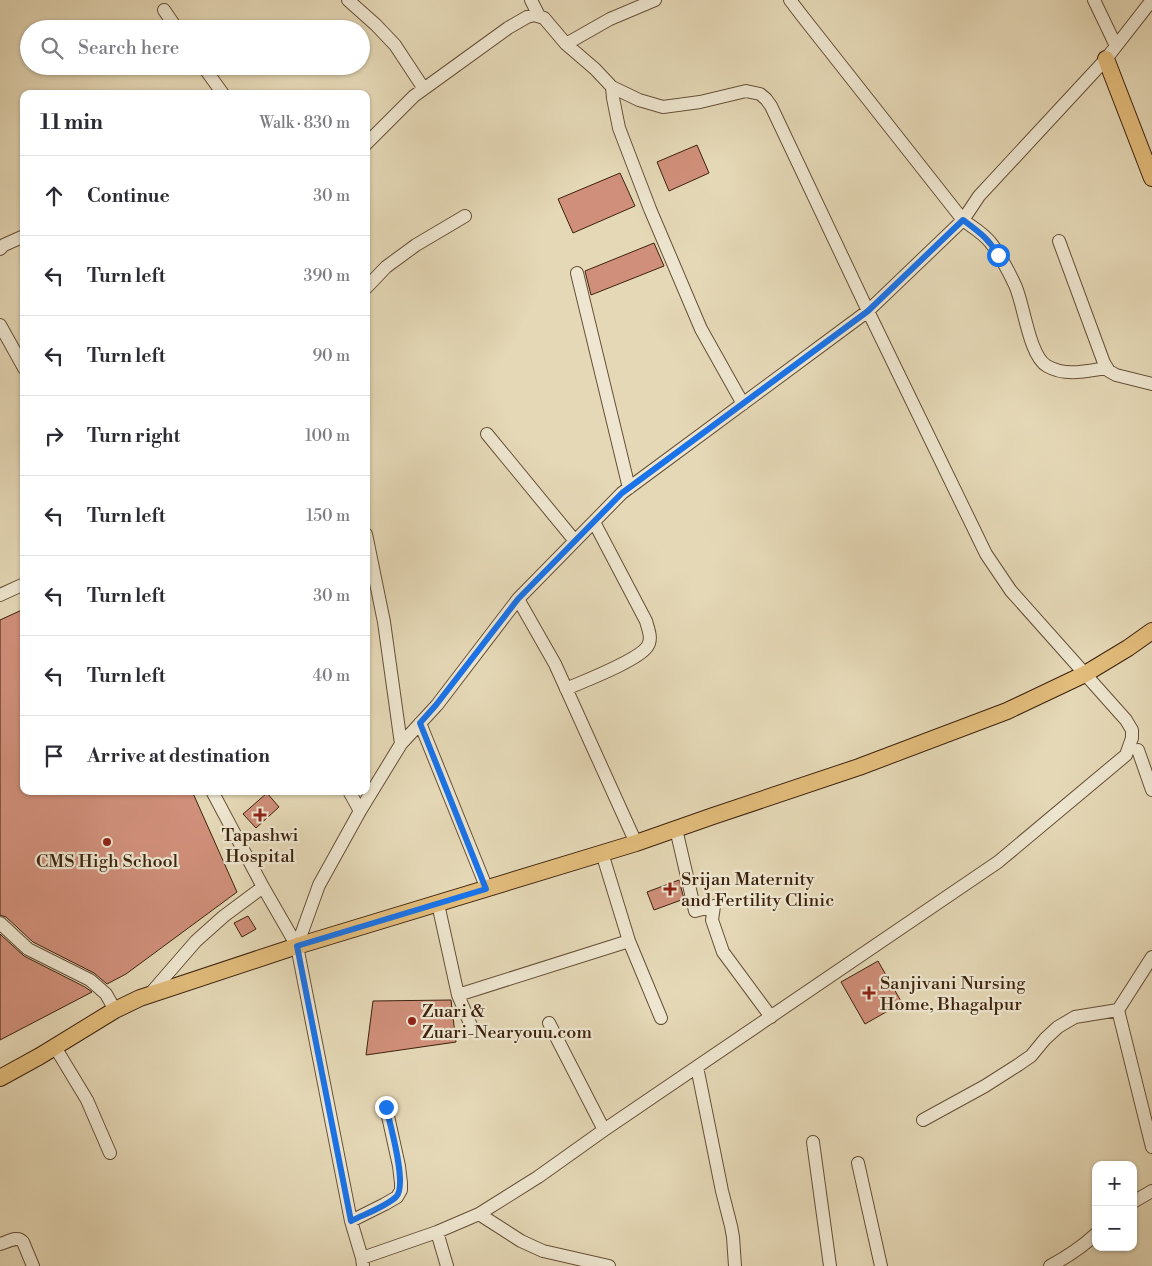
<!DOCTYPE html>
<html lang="en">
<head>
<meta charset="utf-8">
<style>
	:root { --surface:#fff; --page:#f7f7f7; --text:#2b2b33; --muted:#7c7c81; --line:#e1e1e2 }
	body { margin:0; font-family:"Libre Bodoni",serif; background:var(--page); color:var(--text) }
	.controls { position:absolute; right:15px; bottom:15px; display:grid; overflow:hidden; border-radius:10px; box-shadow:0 1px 4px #0004 }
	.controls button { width:45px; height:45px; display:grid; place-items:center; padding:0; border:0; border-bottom:1px solid var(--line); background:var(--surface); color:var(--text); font:25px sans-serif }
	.stop { position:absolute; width:15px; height:15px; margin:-11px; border:4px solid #1a73e8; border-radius:50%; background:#fff }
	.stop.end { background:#1a73e8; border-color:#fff; box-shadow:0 1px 5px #0008 }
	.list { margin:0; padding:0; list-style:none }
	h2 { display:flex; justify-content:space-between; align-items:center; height:65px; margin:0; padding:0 20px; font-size:21px }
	h2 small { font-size:16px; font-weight:400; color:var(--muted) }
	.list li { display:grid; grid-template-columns:32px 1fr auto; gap:15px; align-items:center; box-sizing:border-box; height:80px; padding:0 20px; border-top:1px solid var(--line) }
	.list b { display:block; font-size:19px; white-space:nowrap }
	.list em { font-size:16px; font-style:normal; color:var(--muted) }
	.icon { flex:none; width:28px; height:28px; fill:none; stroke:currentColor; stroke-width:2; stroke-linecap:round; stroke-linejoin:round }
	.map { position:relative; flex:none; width:1152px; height:1266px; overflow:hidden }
	.search { position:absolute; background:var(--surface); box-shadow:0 1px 4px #0004; left:20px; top:20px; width:350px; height:55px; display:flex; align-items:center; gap:12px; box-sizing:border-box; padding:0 18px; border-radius:28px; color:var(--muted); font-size:19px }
	.panel { position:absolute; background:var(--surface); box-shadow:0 1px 4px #0004; left:20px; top:90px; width:350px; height:705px; border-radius:10px }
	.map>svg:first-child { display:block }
</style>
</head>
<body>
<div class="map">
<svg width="1152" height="1266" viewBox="0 0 1152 1266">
	<rect width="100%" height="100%" fill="#e5d8b6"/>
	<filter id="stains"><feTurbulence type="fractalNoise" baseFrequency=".004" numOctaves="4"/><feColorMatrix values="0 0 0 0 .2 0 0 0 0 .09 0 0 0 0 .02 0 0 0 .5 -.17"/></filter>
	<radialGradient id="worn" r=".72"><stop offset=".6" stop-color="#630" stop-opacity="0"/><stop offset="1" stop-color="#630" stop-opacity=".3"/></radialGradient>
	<path fill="#d08f7a" stroke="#3c220d" d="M697,145l12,28 -40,18 -12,-29z
		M620,173l15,33 -62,27 -15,-34z
		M654,243l10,23 -73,29 -6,-24z
		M24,609v182h168l45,101 -111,82 -19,10 -13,-11 -61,-31 -27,-25 -6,-2v-295z
		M267,793l12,14 -23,21 -13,-14z
		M679,880l5,19 -30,11 -7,-18z
		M248,916l8,13 -14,8 -8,-14z
		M0,934l24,22 61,31 7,5 -92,48z
		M878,961l24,42 -37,21 -24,-42z
		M451,1000l5,42 -90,13 7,-54z"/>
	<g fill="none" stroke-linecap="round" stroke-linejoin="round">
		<g stroke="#665037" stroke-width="14">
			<path id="minor" d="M348,0l28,25 19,20 29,44
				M531,0l8,16
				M790,0l13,17 160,203c9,7 20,13 27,22 8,9 20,32 25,43 9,19 14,71 32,81 19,11 40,5 60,2
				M1094,0l22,46
				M164,10l13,19
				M566,44l44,-25 45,-19
				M203,66l20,28
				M612,87l1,11 6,30 31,81 51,120 42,75
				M1059,241l45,122 5,8 7,4 36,9
				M0,249l4,-4 20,-9
				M577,273l52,215
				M366,288l20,-21 30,-22 49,-29
				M0,325l24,43
				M487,434l88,107
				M366,534l18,88 17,122
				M0,595l24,-11
				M518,599l37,65 81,179
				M566,689c18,-8 71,-28 81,-42 6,-8 1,-18 -1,-26l-52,-99
				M420,723l67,166
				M1138,750l14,40
				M212,791l51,96 34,59 54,275 11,37 1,8
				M349,791l11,20
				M676,829l19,82 19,-5 -2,14 11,32 48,65
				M602,853l27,88 32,77
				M438,904l20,91 14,33
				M0,923l28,26 62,31 16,14 9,16
				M297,946l22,-61 41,-74 41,-67 36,-39 81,-106 104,-106 246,-182 95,-91 16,-24 127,-137 46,-59
				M1152,957l-34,53 34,137
				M150,994l46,-53 28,-25 39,-29
				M458,995l171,-54
				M549,1023l55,107
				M55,1047l32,53 23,53
				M697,1067l25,124 9,35 2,11 2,29
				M923,1120l62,-34 33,-21 13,-9 14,-17 13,-12 17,-10 43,-7
				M813,1142l17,124
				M858,1163l23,103
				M1133,1202l19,-11
				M479,1214l42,27 22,10 66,15
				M351,1221l34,-17 12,-7 4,-7v-7l-2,-17 -13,-59
				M437,1232l10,34
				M0,1244c8,-2 17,-9 23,-2l10,24
				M362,1258l75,-26 42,-18 59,-37 66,-47 394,-268 128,-107 6,-17v-8l-6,-10 -41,-46 -74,-83 -25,-37 -118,-243 -97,-205 -5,-7 -6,-5 -14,-3 -46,11 -37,5 -24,-7 -27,-13 -17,-18 -29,-25 -22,-26 -10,-3 -7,2 -19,11 -94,68 -48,48
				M1050,1266c17,-9 32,-19 46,-32"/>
		</g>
		<g stroke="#3c220d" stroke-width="18">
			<path id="major" d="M1106,59l46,119
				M0,1078l40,-22 75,-46 25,-12 157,-52 339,-103 77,-27 146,-49 148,-56 78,-37 43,-26 24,-17"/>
		</g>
		<use href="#minor" stroke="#eee6d0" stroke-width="12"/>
		<use href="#major" stroke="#e2bc7b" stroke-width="16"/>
	</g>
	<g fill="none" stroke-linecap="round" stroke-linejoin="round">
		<path stroke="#1a73e8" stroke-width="6" d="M386,1107c4,17 22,79 10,90 -11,10 -31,17 -45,24l-54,-275 189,-57 -66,-166 16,-18 82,-106 104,-106 246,-182 95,-91c16,12 25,18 35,35"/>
	</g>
	<g fill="#8f2418" stroke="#eee6d0" stroke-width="2">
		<path d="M257.5 807.5h5v5h5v5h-5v5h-5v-5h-5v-5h5z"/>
		<circle cx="107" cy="842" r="5"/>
		<path d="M667.5 881.5h5v5h5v5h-5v5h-5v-5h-5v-5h5z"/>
		<path d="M866.5 985.5h5v5h5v5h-5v5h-5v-5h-5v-5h5z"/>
		<circle cx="412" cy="1021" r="5"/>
	</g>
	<g text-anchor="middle" stroke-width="4.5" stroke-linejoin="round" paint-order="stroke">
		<g font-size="18" fill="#3c220d" stroke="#eee6d0" text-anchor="start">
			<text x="260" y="841" text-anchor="middle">Tapashwi<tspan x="260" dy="21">Hospital</tspan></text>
			<text x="107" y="867" text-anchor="middle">CMS High School</text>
			<text x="681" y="885">Srijan Maternity<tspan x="681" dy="21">and Fertility Clinic</tspan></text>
			<text x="880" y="989">Sanjivani Nursing<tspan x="880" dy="21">Home, Bhagalpur</tspan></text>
			<text x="422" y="1017">Zuari &amp;<tspan x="422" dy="21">Zuari-Nearyouu.com</tspan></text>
		</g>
	</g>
	<rect width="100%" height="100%" filter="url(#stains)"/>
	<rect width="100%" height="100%" fill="url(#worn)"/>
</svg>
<div class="controls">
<button>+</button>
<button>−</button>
</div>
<div class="stop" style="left:998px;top:255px"></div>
<div class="stop end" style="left:386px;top:1107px"></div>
<div class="search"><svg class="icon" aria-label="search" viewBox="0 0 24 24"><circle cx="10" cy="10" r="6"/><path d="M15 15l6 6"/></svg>Search here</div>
<section class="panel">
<h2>11 min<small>Walk · 830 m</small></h2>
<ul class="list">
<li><svg class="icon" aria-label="ahead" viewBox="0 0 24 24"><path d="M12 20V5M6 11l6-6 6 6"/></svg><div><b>Continue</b></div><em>30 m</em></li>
<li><svg class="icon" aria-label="left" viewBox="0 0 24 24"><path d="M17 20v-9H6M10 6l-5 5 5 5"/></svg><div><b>Turn left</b></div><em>390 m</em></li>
<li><svg class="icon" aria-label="left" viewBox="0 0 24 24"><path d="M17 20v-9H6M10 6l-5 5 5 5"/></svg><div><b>Turn left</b></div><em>90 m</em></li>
<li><svg class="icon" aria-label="right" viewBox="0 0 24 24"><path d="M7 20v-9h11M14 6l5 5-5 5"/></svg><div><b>Turn right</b></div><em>100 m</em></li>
<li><svg class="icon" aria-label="left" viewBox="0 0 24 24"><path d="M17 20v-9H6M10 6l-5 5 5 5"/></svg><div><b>Turn left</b></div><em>150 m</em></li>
<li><svg class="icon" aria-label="left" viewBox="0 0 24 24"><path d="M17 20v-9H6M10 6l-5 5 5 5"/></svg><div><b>Turn left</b></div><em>30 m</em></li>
<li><svg class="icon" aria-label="left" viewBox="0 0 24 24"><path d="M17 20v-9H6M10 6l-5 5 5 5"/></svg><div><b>Turn left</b></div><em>40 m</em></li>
<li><svg class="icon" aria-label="arrive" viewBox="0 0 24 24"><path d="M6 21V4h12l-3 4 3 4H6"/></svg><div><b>Arrive at destination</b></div></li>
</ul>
</section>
</div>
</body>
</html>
